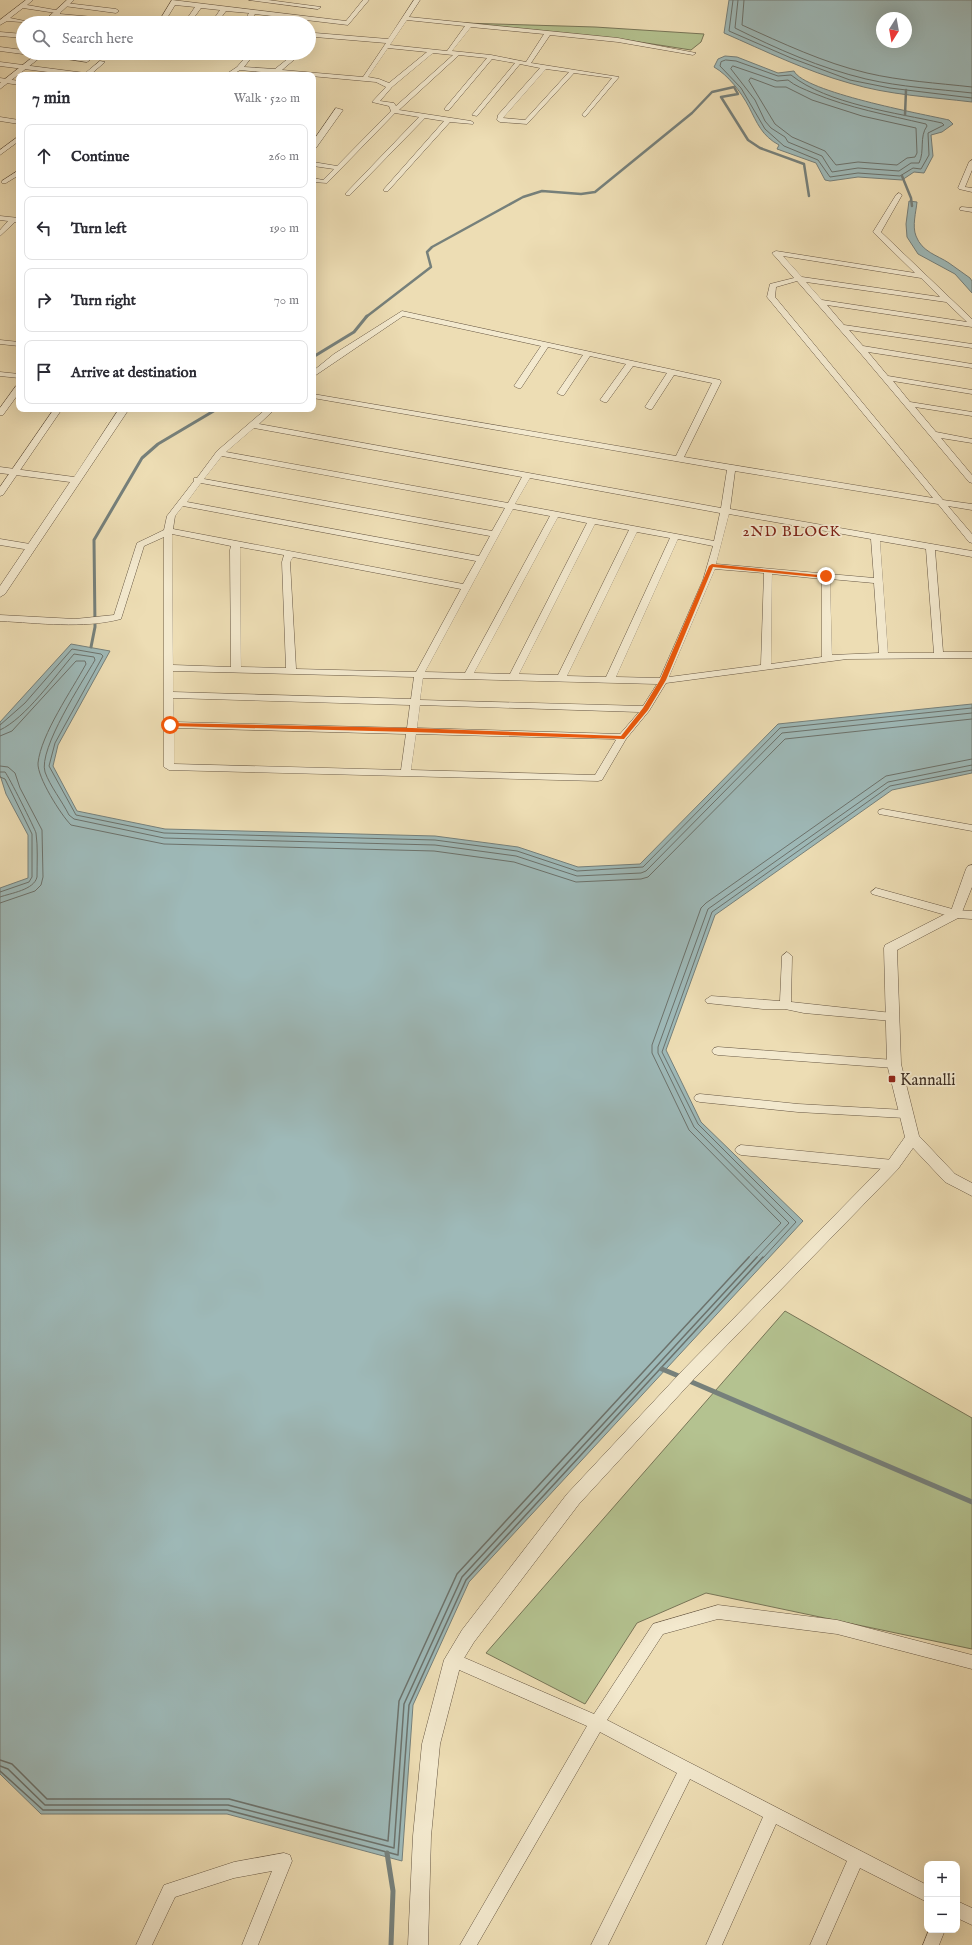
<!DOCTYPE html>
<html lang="en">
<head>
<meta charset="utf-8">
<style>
	:root { --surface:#fff; --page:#f7f7f7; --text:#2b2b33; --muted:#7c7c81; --line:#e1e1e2 }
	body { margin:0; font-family:"IM FELL English",serif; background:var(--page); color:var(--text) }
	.controls { position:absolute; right:12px; bottom:12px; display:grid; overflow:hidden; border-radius:8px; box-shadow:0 4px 16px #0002 }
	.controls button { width:36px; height:36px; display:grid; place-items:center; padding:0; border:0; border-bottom:1px solid var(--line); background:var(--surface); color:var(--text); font:20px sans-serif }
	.compass { position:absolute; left:876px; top:12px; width:36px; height:36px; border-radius:50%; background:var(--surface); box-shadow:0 4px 16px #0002; rotate:191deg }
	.stop { position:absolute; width:12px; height:12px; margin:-9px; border:3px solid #ea580c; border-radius:50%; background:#fff }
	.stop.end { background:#ea580c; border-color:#fff; box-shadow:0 1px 4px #0008 }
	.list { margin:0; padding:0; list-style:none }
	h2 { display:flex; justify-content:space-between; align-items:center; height:52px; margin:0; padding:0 16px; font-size:17px }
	h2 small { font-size:13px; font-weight:400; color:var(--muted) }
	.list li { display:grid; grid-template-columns:26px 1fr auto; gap:12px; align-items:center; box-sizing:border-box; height:64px; margin:0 8px 8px; padding:0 8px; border:1px solid var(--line); border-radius:8px }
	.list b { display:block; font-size:15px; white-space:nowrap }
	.list em { font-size:13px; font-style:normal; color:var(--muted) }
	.icon { flex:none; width:22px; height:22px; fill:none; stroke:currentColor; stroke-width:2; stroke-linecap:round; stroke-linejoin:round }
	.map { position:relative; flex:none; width:972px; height:1945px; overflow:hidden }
	.search { position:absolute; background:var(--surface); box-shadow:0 4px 16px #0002; left:16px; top:16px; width:300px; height:44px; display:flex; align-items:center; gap:10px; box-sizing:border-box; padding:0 14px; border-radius:22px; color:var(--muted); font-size:15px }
	.panel { position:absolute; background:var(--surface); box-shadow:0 4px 16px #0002; left:16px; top:72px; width:300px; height:340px; border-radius:8px }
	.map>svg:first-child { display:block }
</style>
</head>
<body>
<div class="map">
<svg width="972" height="1945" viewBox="0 0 972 1945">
	<rect width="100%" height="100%" fill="#edddb4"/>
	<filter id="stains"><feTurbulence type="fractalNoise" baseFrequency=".005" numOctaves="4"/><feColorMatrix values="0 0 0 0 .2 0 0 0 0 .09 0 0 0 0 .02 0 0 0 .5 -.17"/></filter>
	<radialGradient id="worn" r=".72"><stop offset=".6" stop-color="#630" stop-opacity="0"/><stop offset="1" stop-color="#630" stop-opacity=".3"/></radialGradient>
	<path fill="#b4c290" stroke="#787658" d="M463,23l132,4 109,7 -3,8 -10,8 -77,-12z
		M785,1311l187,107v231l-266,-56 -69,30 -52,81 -99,-51z"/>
	<path fill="#9eb9b8" stroke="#76807b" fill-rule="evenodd" d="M729,0h243v102c-41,-5 -84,-7 -123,-19 -43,-12 -84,-32 -125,-50zM882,18h24v24h-24z
		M725,56l12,1 41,16 16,-2c10,21 128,43 155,49l4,4 -11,8 -11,3 2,21 -9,17 -10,-1 -12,8 -44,-3 -28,4 -5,-1 -9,-17 -39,-14 2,-4c-17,-9 -22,-22 -30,-38 -8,-15 -21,-32 -35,-40l4,-8z
		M909,201l8,1c-1,10 -5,24 -1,34 6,16 21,19 33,27 7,5 14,10 21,15l2,3v12l-17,-19 -37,-20 -11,-17 -1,-13z
		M71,644l39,7 -52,94 -5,21 24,45 88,18 270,7 83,11 60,20 62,-3 138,-140 194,-20v69l-80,17 -177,125 -49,135 35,72 102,99 -334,361 -56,123 -11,156 -175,-47h-186l-41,-40v-886l28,-10v-43l-22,-41 -6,-19v-53z"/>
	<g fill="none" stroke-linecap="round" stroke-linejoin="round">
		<path stroke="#6c726c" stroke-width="1" d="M733,0l-4,31 62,27 59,22 40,8 82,10
			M738,0l-3,28c42,21 85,40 131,51 35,8 71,10 106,14
			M744,0l-2,25c40,18 82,38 125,48 34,8 70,10 105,14
			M726,60l10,1 42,15 13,-1c36,29 106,38 151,48l2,2 -16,8 1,22 -8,14 -8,-1 -13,8 -42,-3 -28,4 -12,-17 -34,-14 -19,-17 -24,-41 -21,-22 1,-4z
			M733,66l44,15 11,-1c7,6 16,9 25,13 36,15 75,22 113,31l1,2c-8,11 -2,25 -8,37h-8l-12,8 -41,-3 -26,4 -10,-16 -34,-14 -3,-5 -14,-9 -6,-7 -10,-21 -24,-31z
			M751,78l24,9h11l26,13 50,16 54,12 1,25 -2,4 -8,1 -10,7 -39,-3 -22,3 -11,-14 -33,-14 -17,-13 -26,-43z
			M0,725l25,-22 47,-54 29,5 2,2 -48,87 -6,23 27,49 88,18 271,7 82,11 60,20 66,-4 137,-139 192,-20
			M0,730c26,-12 55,-54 74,-76l20,3 1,3c-12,21 -57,89 -50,112 5,14 17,29 24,43l5,4 90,19 271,7 81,11 61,20 64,-3 5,-2 136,-138 190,-20
			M0,736l12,-5 64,-70h9l1,3c-14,26 -45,70 -48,99 -1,14 23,52 33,62l93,19 270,7 80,11 62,20 65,-3 7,-2 137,-138 187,-20
			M0,766l8,1 7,6 5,15 22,42 1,47 -2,8 -6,6 -35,12
			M0,772h5c3,3 30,57 31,61 2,14 1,30 1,44 -3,13 -26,16 -37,20
			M0,777l5,2 27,55v43l-3,5 -29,10
			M748,1258l33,-35 -92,-93 -37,-77v-8l49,-137 5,-5 180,-127 86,-17
			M756,1258l33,-35 -95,-96 -36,-74v-6l50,-138 180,-127 84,-17
			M763,1258l33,-36 -98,-98 -36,-72 50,-140 178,-126 82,-16"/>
		<path stroke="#6c726c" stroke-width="1.5" d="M0,1760l12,4 35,35h182l159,42 11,-140 58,-127 292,-317
			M0,1766l8,3 37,36h183l166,43 10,-144 58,-127 295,-320
			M0,1771l43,39h184l171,45 11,-150 57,-125 297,-323"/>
		<path stroke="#76807b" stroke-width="2.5" d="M905,115l1,-25
			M902,176l9,22 1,8
			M366,317l65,-50 -4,-15 5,-5 91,-50 19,-6 39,3 14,-2 97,-79 20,-21 22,-5 4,7 -17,3 27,43 12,8 44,16 5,32"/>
		<path stroke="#76807b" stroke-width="3" d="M313,357l41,-25 13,-16
			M91,647l4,-20 -1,-87 48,-82 16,-14 59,-35"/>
		<path stroke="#76807b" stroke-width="5" d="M662,1369l19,8
			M687,1380l285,122
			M387,1853l6,38 -2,54"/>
		<g stroke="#685844" stroke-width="1">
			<path id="minor" d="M26,0h7l-6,5 34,6 -1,3 78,7 3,2h-21l-64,-6 -3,-2 3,-2 -33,-5 -13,10 25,5 -28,-2 -7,4v-5z
				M172,0l174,21 17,-21h6l-21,25 -93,-11 -6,9h-6l6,-10 -23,-2 -9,12h-6l9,-13 -19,-2 -11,15h-6l11,-16 -20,-2 -11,18h-6z
				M249,0h19l53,7 -3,2z
				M414,0h6l-11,17 209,21 78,15 -3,2 -75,-13 -68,-7 -19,28 88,14 -34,40 -3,-2 30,-37 -38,-5 -47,51 -27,-2 -3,-2 1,-5 42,-47 -20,-4 -43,52 -5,-1 43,-52 -23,-4 -43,51h-4v-2l42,-50 -28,-3 -60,55 72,11 3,2 -1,1 -23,-2 -62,69h-4v-2l60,-68 -19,-3 -75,77h-4v-2l73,-76 -24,-4 -68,70 -14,-1v-4l10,2 11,-11 -21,-3v-4l24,4 54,-55 -2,-5 -17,-4 14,-15 -10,-5 -98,-9 -4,2 -3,-2 -31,-3 -8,5h-7l12,-8 12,-14h6l-11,14 31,2 20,-16h7l-20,17 81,7 23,-34 -71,-6 -3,-2 3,-2 73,6zM407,20l58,6 -18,25 -57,-6zM471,27l73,7 -18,28 -35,-7 -39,-4zM388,48l39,4 -38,31 -10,-4 -11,-2zM433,53l20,2 -57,51 -2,-3 -14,-2 12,-14zM546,69l23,3 -44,48 -22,-2z
				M66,3l50,6 3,2 -3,2 -52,-7 -1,-1z
				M0,32l23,2v4l-23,-2z
				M0,47l23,3v3h2l-2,1 -23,-3z
				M27,53h18l45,7 -3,2z
				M100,61l5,1 -15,13h-18l-72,-9v-4l85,11z
				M0,78l19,3v4l-19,-3z
				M0,117l19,3v4l-19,-3z
				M19,136v5l-19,14v-5z
				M972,160v10l-7,17 7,1v4l-13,-3 -1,-1 11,-26z
				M19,170v5l-13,8h-4v-2z
				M899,193l3,2 -21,37 91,87v8l-145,-22 17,20 128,19v4l-123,-18 14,16 109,18v4l-104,-16 20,24 84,14v4l-79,-13 17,21 62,10v4l-57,-9 21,25 36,7v4l-31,-5 31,37v8l-3,-1 -108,-128 -64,-73 -21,6 -1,10 168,203 29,4v6l-24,-4 24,28v9l-3,-1 -31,-38 -203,-33 -5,38 242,42v6l-37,-7 8,102h29v6l-125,1 -181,24 -17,28 -23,28 -24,41 -4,1 -429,-11 -5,-3v-230l-20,9 -23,73c-39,10 -81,4 -121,2v-6l75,4 39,-4 23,-72 27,-13 3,-14 27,-35v-3h3l20,-27 49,-42h9l-16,15 462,84 6,-38 -414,-72v-4l363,62 36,-73 -38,-8 -22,34h-3l-4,-2 22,-34 -34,-7 -26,36h-3l-4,-2 26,-36 -36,-8 -26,39h-3l-4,-2 26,-38 -35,-8 -27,41h-3l-4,-2 27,-40 -138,-30 -90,61v-6l21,-17 68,-43 318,69 1,2 -37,75 249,41 -166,-201 3,-13 24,-6 -22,-25 4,-2 139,22 -42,-41 23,-37zM783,256l138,22 19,19 -138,-20zM806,282l140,20 21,20 -145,-22zM254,428l268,49 -14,26 -282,-51zM222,456l283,52 -13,23 -288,-52zM530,478l190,35 -6,28 -199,-37zM201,483l289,53 -11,20 -292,-54zM183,506l293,55 -13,23 -290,-55 2,-13zM513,509l37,7 -85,157 -40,-1zM729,514l142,25 3,39 -158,-14zM558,517l29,6 -77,151 -36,-1zM595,524l34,6 -71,145 -39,-1zM637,532l33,6 -64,139 -39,-1zM172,534l59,12 -1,4 1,117 -58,-2zM678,539l35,7 -10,34 -43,98 -44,-1zM880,541l46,8 8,104h-46zM240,547l44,8 -2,7 4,106 -45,-1zM293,557l168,32 -45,83 -120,-3 -6,-107zM715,569l49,4 -3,92 -92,12zM772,574l50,5v78l-51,7zM830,579l44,4 5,70 -47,2zM173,671l241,6 -3,22 -238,-7zM423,678l234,6 -14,22 -223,-6zM173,698l237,7 -3,23 -233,-6zM420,705l219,7 -19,22 -203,-6zM174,728l232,6 -5,36 -227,-6zM416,734l197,5 3,1 -21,35 -184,-5z
				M962,207l10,1v4l-12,-2v-2z
				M0,216l19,2v4h-4l-15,14v-6l8,-9 -8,-1z
				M0,340l19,2v4l-19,-2z
				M0,372l19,2v4l-19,-2z
				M16,386h3v7l-16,22h-3v-7z
				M54,409h8l-59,86 -3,1v-9z
				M0,539l30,5 4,3 -4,3 -30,-5z
				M883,809l89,16v6l-93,-17 -1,-2 1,-2z
				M876,888l80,22 16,1v8l-16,-1 -84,-24 -1,-2z
				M787,952l5,4 -1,46 101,11 6,4 -2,3 -4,1 -88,-8 -19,-4h-22l-56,-6 -2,-3 6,-4 69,5 2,-45z
				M718,1047l176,13 4,1 2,3 -2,3 -4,1 -176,-13 -4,-1 -2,-3 2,-3z
				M700,1094l98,10 107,6 4,1 2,3 -2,3 -4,1 -107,-6 -98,-10 -4,-1 -2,-3 2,-3z
				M741,1145l152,15 4,2 2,3 -2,3 -4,2 -152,-15 -4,-2 -2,-3 2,-3z
				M718,1605l119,15 135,35v14l-135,-35 -119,-15 -55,15 -56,86 320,165v17l-67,-34 -34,77h-16l37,-84 -71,-37 -54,121h-16l57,-128 -73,-38 -82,166h-17l86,-172 -77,-41 -123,213h-17l127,-219 -139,-61 -2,-5 2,-5 5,-2 5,2 136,59 59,-90z
				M284,1853l6,2 2,6 -34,84h-16l30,-74 -38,7 -59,19 -23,48h-16l28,-60 70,-23z
				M957,1901l15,7v17l-15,-7z
				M929,1930h16l-6,15h-16z"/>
		</g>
		<g stroke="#685844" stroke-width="1">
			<path id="tertiary" d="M67,0h7l-25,23h-7z
				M38,53h8l-46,36v-6z
				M336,108l7,2 -27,38h-3v-7z
				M119,409h10l-124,185 -5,3v-11l70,-104 -70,-9v-6l74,10z
				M972,865v22l-12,30 -63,33 4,114 18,72 36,38 17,9v13l-27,-14 -32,-34 -15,21 -205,211 -114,124 -105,138 -13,21 -21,81 -9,92 -3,109h-20l5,-109 9,-92 22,-84 18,-30 105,-136 116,-124 205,-209 17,-24 -18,-73 -3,-116 1,-3 66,-34 15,-42 2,-3z"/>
		</g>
		<use href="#minor" fill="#f3e9ce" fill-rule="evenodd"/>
		<use href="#tertiary" fill="#f3e9ce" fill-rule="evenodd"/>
	</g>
	<path fill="#ea580c" d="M712,564l117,12 -3,2 -113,-11 -47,113 -18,30 -24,29 -212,-7 -242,-6 -3,-1 3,-2 242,5 209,8 22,-28 17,-28 49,-114z"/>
	<rect fill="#8f2418" stroke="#f3e9ce" stroke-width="1.5" x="888" y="1075" width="8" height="8" rx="2"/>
	<g text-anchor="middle" stroke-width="3.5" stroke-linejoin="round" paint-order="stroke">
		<g font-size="15" letter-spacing="1" fill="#7a1f14" stroke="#f3e9ce">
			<text x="792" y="536">2ND BLOCK</text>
		</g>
		<g font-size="16" fill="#3b2b1f" stroke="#f3e9ce" text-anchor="start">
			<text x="900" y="1085">Kannalli</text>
		</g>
	</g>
	<rect width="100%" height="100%" filter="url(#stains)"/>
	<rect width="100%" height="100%" fill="url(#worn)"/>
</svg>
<div class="controls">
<button>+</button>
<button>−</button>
</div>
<svg class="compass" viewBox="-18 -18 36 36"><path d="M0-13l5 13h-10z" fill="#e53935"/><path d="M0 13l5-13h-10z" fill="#7c7c81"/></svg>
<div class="stop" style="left:170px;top:725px"></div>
<div class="stop end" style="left:826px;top:576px"></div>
<div class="search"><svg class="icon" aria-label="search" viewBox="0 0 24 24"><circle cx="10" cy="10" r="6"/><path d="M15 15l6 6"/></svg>Search here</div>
<section class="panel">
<h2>7 min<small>Walk · 520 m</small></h2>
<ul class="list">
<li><svg class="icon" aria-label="ahead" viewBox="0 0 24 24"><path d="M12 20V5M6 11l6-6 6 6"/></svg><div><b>Continue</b></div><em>260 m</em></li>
<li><svg class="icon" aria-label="left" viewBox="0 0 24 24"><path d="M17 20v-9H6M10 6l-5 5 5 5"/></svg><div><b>Turn left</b></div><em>190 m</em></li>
<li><svg class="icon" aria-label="right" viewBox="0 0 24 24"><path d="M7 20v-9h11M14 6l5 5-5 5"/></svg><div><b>Turn right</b></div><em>70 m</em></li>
<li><svg class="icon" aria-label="arrive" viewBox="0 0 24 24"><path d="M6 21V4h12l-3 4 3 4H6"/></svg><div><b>Arrive at destination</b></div></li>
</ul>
</section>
</div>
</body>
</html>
